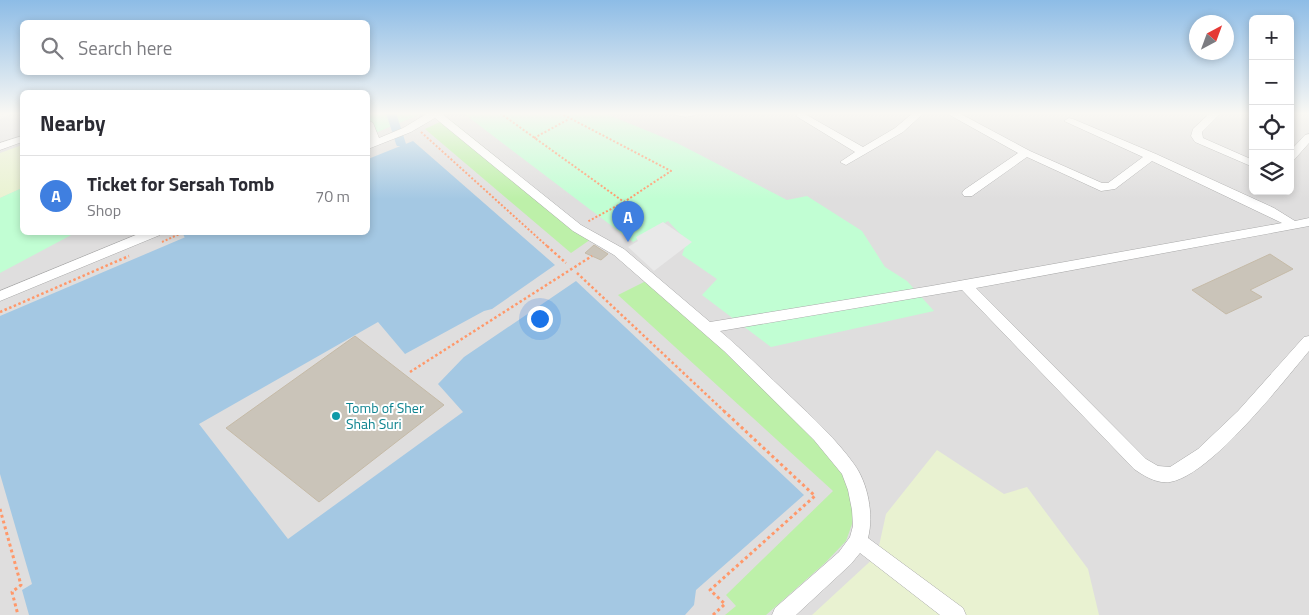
<!DOCTYPE html>
<html lang="en">
<head>
<meta charset="utf-8">
<style>
	:root { --surface:#fff; --page:#f7f7f7; --text:#2b2b33; --muted:#7c7c81; --line:#e1e1e2; --accent:#d12a00 }
	body { margin:0; font-family:"Titillium Web",sans-serif; background:var(--page); color:var(--text) }
	.controls { position:absolute; right:15px; top:15px; display:grid; overflow:hidden; border-radius:8px; box-shadow:0 2px 8px #0003 }
	.controls button { width:45px; height:45px; display:grid; place-items:center; padding:0; border:0; border-bottom:1px solid var(--line); background:var(--surface); color:var(--text); font:25px sans-serif }
	.compass { position:absolute; left:1189px; top:15px; width:45px; height:45px; border-radius:50%; background:var(--surface); box-shadow:0 2px 8px #0003; rotate:41deg }
	.you { position:absolute; left:539px; top:318px; width:18px; height:18px; margin:-12px; border:4px solid #fff; border-radius:50%; background:#1a73e8; box-shadow:0 0 0 8px #1a73e833 }
	.badge { display:grid; place-items:center; width:32px; height:32px; border-radius:50%; background:var(--accent); color:#fff; font-size:16px; font-weight:700 }
	.pin { position:absolute; translate:-50% -41px; filter:drop-shadow(0 1px 2px #0008) }
	.pin::after { content:''; position:absolute; top:26px; width:18px; height:15px; background:inherit; clip-path:polygon(0 0,100% 0,50% 100%) }
	.list { margin:0; padding:0; list-style:none }
	h2 { display:flex; justify-content:space-between; align-items:center; height:65px; margin:0; padding:0 20px; font-size:21px }
	h2 small { font-size:16px; font-weight:400; color:var(--muted) }
	.list li { display:grid; grid-template-columns:32px 1fr auto; gap:15px; align-items:center; box-sizing:border-box; height:80px; padding:0 20px; border-top:1px solid var(--line) }
	.list b { display:block; font-size:19px; white-space:nowrap }
	.list p { margin:0; font-size:16px; white-space:nowrap; color:var(--muted) }
	.list em { font-size:16px; font-style:normal; color:var(--muted) }
	.icon { flex:none; width:28px; height:28px; fill:none; stroke:currentColor; stroke-width:2; stroke-linecap:round; stroke-linejoin:round }
	.map { position:relative; flex:none; width:1309px; height:615px; overflow:hidden }
	.search { position:absolute; background:var(--surface); box-shadow:0 2px 8px #0003; left:20px; top:20px; width:350px; height:55px; display:flex; align-items:center; gap:12px; box-sizing:border-box; padding:0 18px; border-radius:8px; color:var(--muted); font-size:19px }
	.panel { position:absolute; background:var(--surface); box-shadow:0 2px 8px #0003; left:20px; top:90px; width:350px; height:145px; border-radius:8px }
	.map>svg:first-child { display:block }
</style>
</head>
<body>
<div class="map">
<svg width="1309" height="615" viewBox="0 0 1309 615">
	<rect width="100%" height="100%" fill="#f2f0e7"/>
	<path fill="#dfdede" d="M13,113h9v119h346v-119h885v78h37v-78h19v502h-1309v-496z"/>
	<path fill="#e9f2d1" d="M22,145v43l-22,10v-45z
		M937,450l67,44 23,-7 61,82 11,46h-287l65,-60 9,-41z"/>
	<path fill="#bdf0a9" d="M442,121l11,1 141,115 -23,16 -146,-124z
		M648,280l152,141 44,52 13,37 -11,31 -21,22 -59,52h-41l11,-9 -10,-11 107,-104 -215,-196z"/>
	<path fill="#c1fed3" d="M368,113h55l-55,23z
		M463,113h141l73,30 110,57 20,-4 55,35 23,36 22,14 27,30 -163,36 -69,-52 15,-16 -35,-24 5,-14 -19,-20 -35,21z
		M22,188v44l53,1 -75,40v-75z"/>
	<path fill="#e9e9e9" d="M663,222l29,20 -38,29 -26,-24 10,-6 -2,-4z"/>
	<path fill="#a4c8e3" d="M413,141l142,124 -63,44 -8,2 -79,43 -27,-32 -179,102 89,115 175,-127 -25,-28 26,-27 112,-76 228,214 -108,95 -2,15 -9,10h-656l-7,-25 10,-6 -32,-110v-158l195,-83 173,-1v-73z"/>
	<g fill="none" stroke-linecap="round" stroke-linejoin="round">
		<path fill="#a4c8e3" fill-rule="evenodd" d="M386,113h10l10,31 -1,2h-8l-1,-2z
			M182,232h12l1,3 -6,4 -4,-1z"/>
	</g>
	<path fill="#cac4b9" stroke="#c5baa7" d="M594,245l14,9 -7,6 -16,-7z
		M1270,254l23,15 -43,21 12,7 -36,17 -34,-24z
		M355,336l89,69 -125,97 -93,-74z"/>
	<g fill="none" stroke-linecap="round" stroke-linejoin="round">
		<g stroke="#a8a8a8" stroke-width="1">
			<path id="minor" d="M428,113h13l140,112 43,24 86,73 221,-36 351,-63 -130,-62 -37,28 -14,2 -74,-34 -55,39h-8l-2,-3 2,-3 54,-37 -72,-40h13l71,38 72,32h6l35,-26 -79,-36 5,-3 4,1 83,35 118,54 21,13 14,-3v8l-333,62 170,171 12,7 12,1 28,-18 40,-38 66,-74 5,-1v15c-27,32 -98,124 -139,131 -13,2 -26,-6 -36,-13l-172,-179 -242,41c25,21 47,44 71,66 22,21 45,42 63,67 14,19 20,51 14,74l95,70 3,7h-26l-80,-62 -9,11 -55,51h-24l3,-7 64,-56 11,-15 3,-11 -1,-16 -4,-20 -6,-16 -28,-34 -90,-89 -110,-96 -41,-24 -138,-113 -24,14 -43,17v-7l2,-1 -2,-6v-15l5,3 6,15 24,-10z
				M674,113h23c-5,5 -18,5 -23,0z
				M913,113h11l-21,19 -57,33 -6,-3 15,-10 -59,-36 4,-3 5,1 58,33 32,-19z
				M1210,113h11l-19,19 1,6 50,22v7l-58,-25 -4,-6 2,-7z
				M1309,134v9l-15,17 -4,1v-10l15,-16z
				M22,136v6l-22,8v-7z
				M143,232h19l-2,3 -160,66v-10z"/>
		</g>
		<path stroke="#ff986a" stroke-width="2" stroke-dasharray="2 2" stroke-linecap="butt" d="M500,113l124,89
			M560,113l111,58 -47,31 -37,20
			M421,132l127,115
			M534,138l35,-19
			M162,242l22,-10"/>
		<path stroke="#ff986a" stroke-width="2.5" stroke-dasharray="2.5 2.5" stroke-linecap="butt" d="M547,246l19,17
			M577,273l148,139
			M0,312l129,-56
			M410,372l182,-116"/>
		<path stroke="#ff986a" stroke-width="3" stroke-dasharray="3 3" stroke-linecap="butt" d="M0,509l21,76 -9,7 6,23
			M713,615l12,-11 -15,-14 105,-94 -91,-85"/>
		<use href="#minor" fill="#fff" fill-rule="evenodd"/>
	</g>
	<linearGradient id="sky" x2="0" y2="1"><stop stop-color="#8dbce6"/><stop offset="0.57" stop-color="#f9f8f4"/><stop offset="1" stop-color="#f9f8f4" stop-opacity="0"/></linearGradient>
	<rect width="1309" height="199" fill="url(#sky)"/>
	<circle fill="#0f9aa8" stroke="#fff" stroke-width="2" cx="336" cy="416" r="5"/>
	<g text-anchor="middle" stroke-width="4" stroke-linejoin="round" paint-order="stroke">
		<g font-size="14" fill="#0d838f" stroke="#fff" text-anchor="start">
			<text x="346" y="413">Tomb of Sher<tspan x="346" dy="16">Shah Suri</tspan></text>
		</g>
	</g>
</svg>
<div class="controls">
<button>+</button>
<button>−</button>
<button><svg class="icon" aria-label="locate" viewBox="0 0 24 24"><circle cx="12" cy="12" r="6"/><path d="M12 2v4M12 18v4M2 12h4M18 12h4"/></svg></button>
<button><svg class="icon" aria-label="layers" viewBox="0 0 24 24"><path d="M12 4l9 5-9 5-9-5zM3 14l9 5 9-5"/></svg></button>
</div>
<svg class="compass" viewBox="-18 -18 36 36"><path d="M0-13l5 13h-10z" fill="#e53935"/><path d="M0 13l5-13h-10z" fill="#7c7c81"/></svg>
<div class="you"></div>
<div class="pin badge" style="left:628px;top:242px;background:#3f7fe0">A</div>
<div class="search"><svg class="icon" aria-label="search" viewBox="0 0 24 24"><circle cx="10" cy="10" r="6"/><path d="M15 15l6 6"/></svg>Search here</div>
<section class="panel">
<h2>Nearby<small></small></h2>
<ul class="list">
<li><span class="badge" style="background:#3f7fe0">A</span><div><b>Ticket for Sersah Tomb</b><p>Shop</p></div><em>70 m</em></li>
</ul>
</section>
</div>
</body>
</html>
